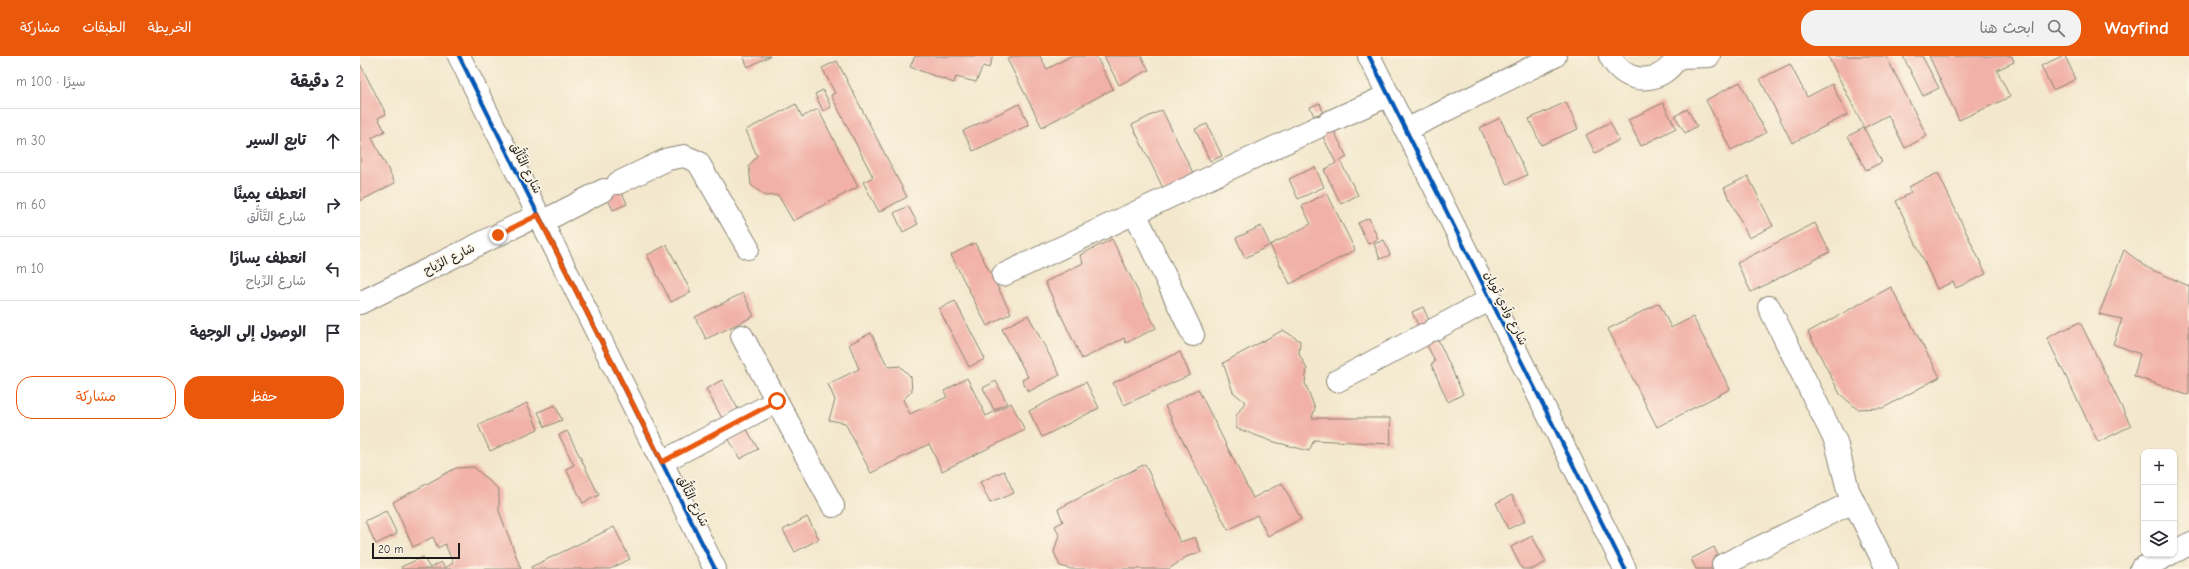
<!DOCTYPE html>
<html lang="ar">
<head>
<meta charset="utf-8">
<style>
	:root { --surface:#fff; --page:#f2f2f3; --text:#2b2b33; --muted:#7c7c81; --line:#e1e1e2; --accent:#ea580c }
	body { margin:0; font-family:"Comic Neue","Playpen Sans Arabic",sans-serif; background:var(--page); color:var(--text); direction:rtl }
	.controls { position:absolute; right:12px; bottom:12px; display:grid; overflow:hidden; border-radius:8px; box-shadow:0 1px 3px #0004 }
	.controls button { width:36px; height:36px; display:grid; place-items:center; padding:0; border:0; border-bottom:1px solid var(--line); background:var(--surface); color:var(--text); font:20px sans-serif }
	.scale { position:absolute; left:12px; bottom:10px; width:88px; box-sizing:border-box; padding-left:4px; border:2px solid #1c1c1c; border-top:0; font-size:11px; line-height:14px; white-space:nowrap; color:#1c1c1c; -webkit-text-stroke:3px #fcf5e5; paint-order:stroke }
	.stop { position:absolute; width:12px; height:12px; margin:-9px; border:3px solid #ea580c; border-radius:50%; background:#fff }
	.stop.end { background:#ea580c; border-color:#fff; box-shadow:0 1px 4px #0008 }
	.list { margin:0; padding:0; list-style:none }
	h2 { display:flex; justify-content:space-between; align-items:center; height:52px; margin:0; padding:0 16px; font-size:17px }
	h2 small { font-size:13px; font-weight:400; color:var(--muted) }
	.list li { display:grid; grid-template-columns:26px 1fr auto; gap:12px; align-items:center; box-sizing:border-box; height:64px; padding:0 16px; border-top:1px solid var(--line) }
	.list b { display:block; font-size:15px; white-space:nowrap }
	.list p { margin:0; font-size:13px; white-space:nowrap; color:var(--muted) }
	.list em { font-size:13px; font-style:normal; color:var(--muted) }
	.actions { display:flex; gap:8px; padding:12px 16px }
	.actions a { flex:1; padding:9px 0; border:1px solid var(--accent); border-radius:16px; text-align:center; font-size:14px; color:var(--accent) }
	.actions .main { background:var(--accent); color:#fff }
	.icon { flex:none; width:22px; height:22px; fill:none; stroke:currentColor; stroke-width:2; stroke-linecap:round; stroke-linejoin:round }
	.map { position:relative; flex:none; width:1829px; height:513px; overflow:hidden; direction:ltr }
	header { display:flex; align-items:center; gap:24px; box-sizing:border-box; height:56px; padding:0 20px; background:var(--accent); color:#fff }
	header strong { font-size:19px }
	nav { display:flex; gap:22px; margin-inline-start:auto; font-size:14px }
	.search { width:280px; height:36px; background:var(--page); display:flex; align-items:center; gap:10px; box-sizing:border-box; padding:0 14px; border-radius:16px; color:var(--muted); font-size:15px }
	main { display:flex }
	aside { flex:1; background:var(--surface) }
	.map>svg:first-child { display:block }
</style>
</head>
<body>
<header>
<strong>Wayfind</strong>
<div class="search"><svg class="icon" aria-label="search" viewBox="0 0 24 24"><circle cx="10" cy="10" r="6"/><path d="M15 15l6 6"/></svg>ابحث هنا</div>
<nav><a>الخريطة</a><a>الطبقات</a><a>مشاركة</a></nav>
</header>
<main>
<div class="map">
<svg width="1829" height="513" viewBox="0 0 1829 513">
	<rect width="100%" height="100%" fill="#fcf5e5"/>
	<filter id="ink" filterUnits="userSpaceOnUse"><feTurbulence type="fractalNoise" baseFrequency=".025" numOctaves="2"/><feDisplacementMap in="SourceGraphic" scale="8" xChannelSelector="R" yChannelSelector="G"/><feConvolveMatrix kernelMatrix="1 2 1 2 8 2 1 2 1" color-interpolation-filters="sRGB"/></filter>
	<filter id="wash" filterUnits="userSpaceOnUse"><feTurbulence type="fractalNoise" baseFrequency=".012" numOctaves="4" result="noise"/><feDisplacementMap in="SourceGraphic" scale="16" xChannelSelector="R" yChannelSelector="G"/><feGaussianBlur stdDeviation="0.9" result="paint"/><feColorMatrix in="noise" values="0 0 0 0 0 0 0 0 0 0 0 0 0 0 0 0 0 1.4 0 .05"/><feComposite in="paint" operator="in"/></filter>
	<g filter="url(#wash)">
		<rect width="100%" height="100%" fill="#f3e8cd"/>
		<g id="blocks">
			<path fill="#f1b1a8" d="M383,0h27l-22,11z
				M555,0h78l-4,12 -6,-2 -7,16 -20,-5 -2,6 -44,-16z
				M653,0h27l7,13 24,-13h25l17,33 -71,38 -35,-68z
				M744,0h37l8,14 -30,15z
				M1468,0h58l41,80 -22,12 -17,-33 -24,13 18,34 -16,8 -18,-34 16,-8z
				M1543,0h19l17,32 -16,8z
				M1569,0h83l2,6 -17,8 13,27 -51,23z
				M1702,0h3l11,23 -23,11 -12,-24z
				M477,5l70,136 -28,15 -16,-30 10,-5 -42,-82 4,-2 -13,-25z
				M0,8l26,50 -8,4 7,13 -13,7 23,45 -35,18z
				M1430,8l17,33 25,-13 15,31 -55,28 -32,-64z
				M1380,26l26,51 -35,17 -25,-50z
				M463,34l8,17 -8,4 -8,-17z
				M1206,46l12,27 -37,16 -12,-26z
				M960,47l3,9 -9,4 -4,-9z
				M1303,47l13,25 -35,18 -13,-26z
				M436,48l6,13 16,-8 40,78 -65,34 -15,-26 -13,1 -14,-11 -2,-19 8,-10 -11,-26z
				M659,48l10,21 -56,26 -10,-20z
				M1327,53l10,17 -12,7 -10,-17z
				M802,54l33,67 -30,15 -33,-67z
				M966,59l21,42 -7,4 18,34 -17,9 -17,-34 12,-7 -18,-36z
				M1140,62l27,57 -20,9 -27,-56z
				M1250,66l9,18 -24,13 -9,-18z
				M847,68l15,32 -12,5 -15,-32z
				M955,111l9,20 -26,12 -9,-20z
				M1578,117l48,101 -30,14 -3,-6 -16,7 -41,-88 15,-8 -3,-6z
				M1388,120l25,50 -24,12 -25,-50z
				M256,122l11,26 -14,6 -12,-25z
				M967,137l28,57 -65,34 -20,-39 41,-21 -9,-18z
				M548,150l10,18 -15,8 -9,-19z
				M1009,162l9,21 -10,5 -10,-21z
				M1455,167l15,29 -79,40 -14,-29z
				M901,170l9,19 -25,13 -9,-20z
				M752,183l44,89 -30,15 -2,-5 -42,21 -37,-77 38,-19 -3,-8z
				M1024,184l6,15 -10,4 -6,-15z
				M615,187l36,70 -24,13 -36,-71z
				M307,189l24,47 -20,10 -24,-47z
				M1764,194l24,18 41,18v108l-2,1 -53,-19 6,-22 -27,-10 9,-25 -23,-5z
				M1531,231l49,90 -57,31 -26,1 -17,-15 -32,-62z
				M383,237l11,23 -48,23 -11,-22z
				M595,245l30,58 -16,8 -30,-58z
				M1299,247l12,25 22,-11 37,72 -73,38 -49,-98z
				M1063,251l40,87 -15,8 -17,-38 4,-2 -23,-50z
				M668,259l32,60 -32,17 -6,-12 6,-3 -26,-48z
				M1720,266l51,104 -33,16 -51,-104z
				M923,274l17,11 -1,13 8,15 -2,14 10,25 -3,10h78l1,26 -77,-4 -5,11 -38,-10 -35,-13v-12l9,-14 -12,-10 -10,-29z
				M511,277l17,34 12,-1 11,11 1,14 -9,9 7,14 37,-17 -3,-6 23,-13 19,38 25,-13 14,27 -83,41 -13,-27 -58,29 -26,-50 -16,-3 6,-20 -7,-16 31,-15 -10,-25z
				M820,296l10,23 -66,30 -11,-22z
				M362,324l16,29 -16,9 -16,-29z
				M636,325l11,22 -13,7 -11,-22z
				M726,326l13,26 -57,29 -13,-26z
				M838,333l55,109 29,-15 19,36 -33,17 -11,-21 -29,15 -63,-124z
				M167,347l11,26 -48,22 -12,-26z
				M195,349l7,15 -17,7 -7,-15z
				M385,370l13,23 -18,10 -13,-23z
				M207,375l32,64 -16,8 -17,-34 8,-4 -15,-30z
				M785,408l35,78 15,-5 6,15 -15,5 -17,12h-98l-11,-3 -6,-14 5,-17 -4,-9 8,-4 -5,-13z
				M114,411l25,23v21l22,58h-119l-1,-2 22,-10 7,11 11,-6 4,6 8,-5 -8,-19 -7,4 -5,-11 -20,10 -20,-45 63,-34z
				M644,415l10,22 -24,10 -10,-21z
				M1152,439l13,26 -17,8 -12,-26z
				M26,455l11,23 -21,10 -11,-23z
				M447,461l12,22 -24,13 -12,-22z
				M254,471l16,32 -20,10h-78l-1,-2z
				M1172,480l14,26 -13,7h-11l-11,-22z
				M1354,491l11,22h-29l-5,-10z"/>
		</g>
	</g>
	<g filter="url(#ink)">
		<use href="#blocks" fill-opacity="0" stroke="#888274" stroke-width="1"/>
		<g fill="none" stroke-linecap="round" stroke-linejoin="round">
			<g stroke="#888274" stroke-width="24">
				<path id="minor" d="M99,0l256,513
					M1009,0l256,513
					M1250,0c15,30 52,30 68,0
					M1318,1l31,-1
					M969,66l60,-27
					M1046,74l149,-74
					M258,127l50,-24 16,-3 14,6 50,86
					M775,157l58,122
					M182,166l62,-32
					M643,219l315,-148
					M0,247l178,-88
					M1409,251l67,135 12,48 39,79
					M1073,274l58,-31
					M382,280l91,170
					M977,325l86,-46
					M302,406l115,-61
					M1814,496l15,-8
					M1363,509l130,-63
					M1781,513l29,-15"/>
			</g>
			<use href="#minor" stroke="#fff" stroke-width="22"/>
			<g stroke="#fcf5e5" stroke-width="6">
				<path id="cycleway" d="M99,0l256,513
					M1009,0l256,513"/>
			</g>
			<use href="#cycleway" stroke="#0057b8" stroke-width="4"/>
		</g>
	</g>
	<g fill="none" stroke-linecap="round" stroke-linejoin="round" filter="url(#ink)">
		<path stroke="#ea580c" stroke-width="5" d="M138,179l40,-20 124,247 115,-61"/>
	</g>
	<g text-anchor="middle" stroke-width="3.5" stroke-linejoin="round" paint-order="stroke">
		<g font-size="12" fill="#1c1c1c" stroke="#fcf5e5">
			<text transform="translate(166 112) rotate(63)" y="4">شارع التَّألُّق</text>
			<text transform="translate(89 203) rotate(-26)" y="4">شارع الرِّياح</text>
			<text transform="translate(1146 252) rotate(63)" y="4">شارع واَدي ثَوبان</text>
			<text transform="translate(333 445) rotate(63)" y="4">شارع التَّألُّق</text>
		</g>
	</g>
</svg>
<div class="controls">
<button>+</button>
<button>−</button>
<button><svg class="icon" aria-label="layers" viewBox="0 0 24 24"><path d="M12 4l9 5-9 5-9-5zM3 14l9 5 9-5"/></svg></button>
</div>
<div class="scale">20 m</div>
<div class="stop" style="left:417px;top:345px"></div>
<div class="stop end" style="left:138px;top:179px"></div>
</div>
<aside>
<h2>2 دقيقة<small>سيرًا · 100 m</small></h2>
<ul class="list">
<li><svg class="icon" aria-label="ahead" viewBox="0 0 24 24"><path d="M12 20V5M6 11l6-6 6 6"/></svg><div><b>تابع السير</b></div><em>30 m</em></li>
<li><svg class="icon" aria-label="right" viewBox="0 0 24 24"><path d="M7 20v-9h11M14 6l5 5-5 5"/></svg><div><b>انعطف يمينًا</b><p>شارع التَّألُّق</p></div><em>60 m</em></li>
<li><svg class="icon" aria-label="left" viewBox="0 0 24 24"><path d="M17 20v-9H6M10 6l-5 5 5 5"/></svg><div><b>انعطف يسارًا</b><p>شارع الرِّياح</p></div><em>10 m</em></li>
<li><svg class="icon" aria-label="arrive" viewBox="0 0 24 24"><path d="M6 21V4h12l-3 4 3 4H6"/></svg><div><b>الوصول إلى الوجهة</b></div></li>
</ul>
<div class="actions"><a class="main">حفظ</a><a>مشاركة</a></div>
</aside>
</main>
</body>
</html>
